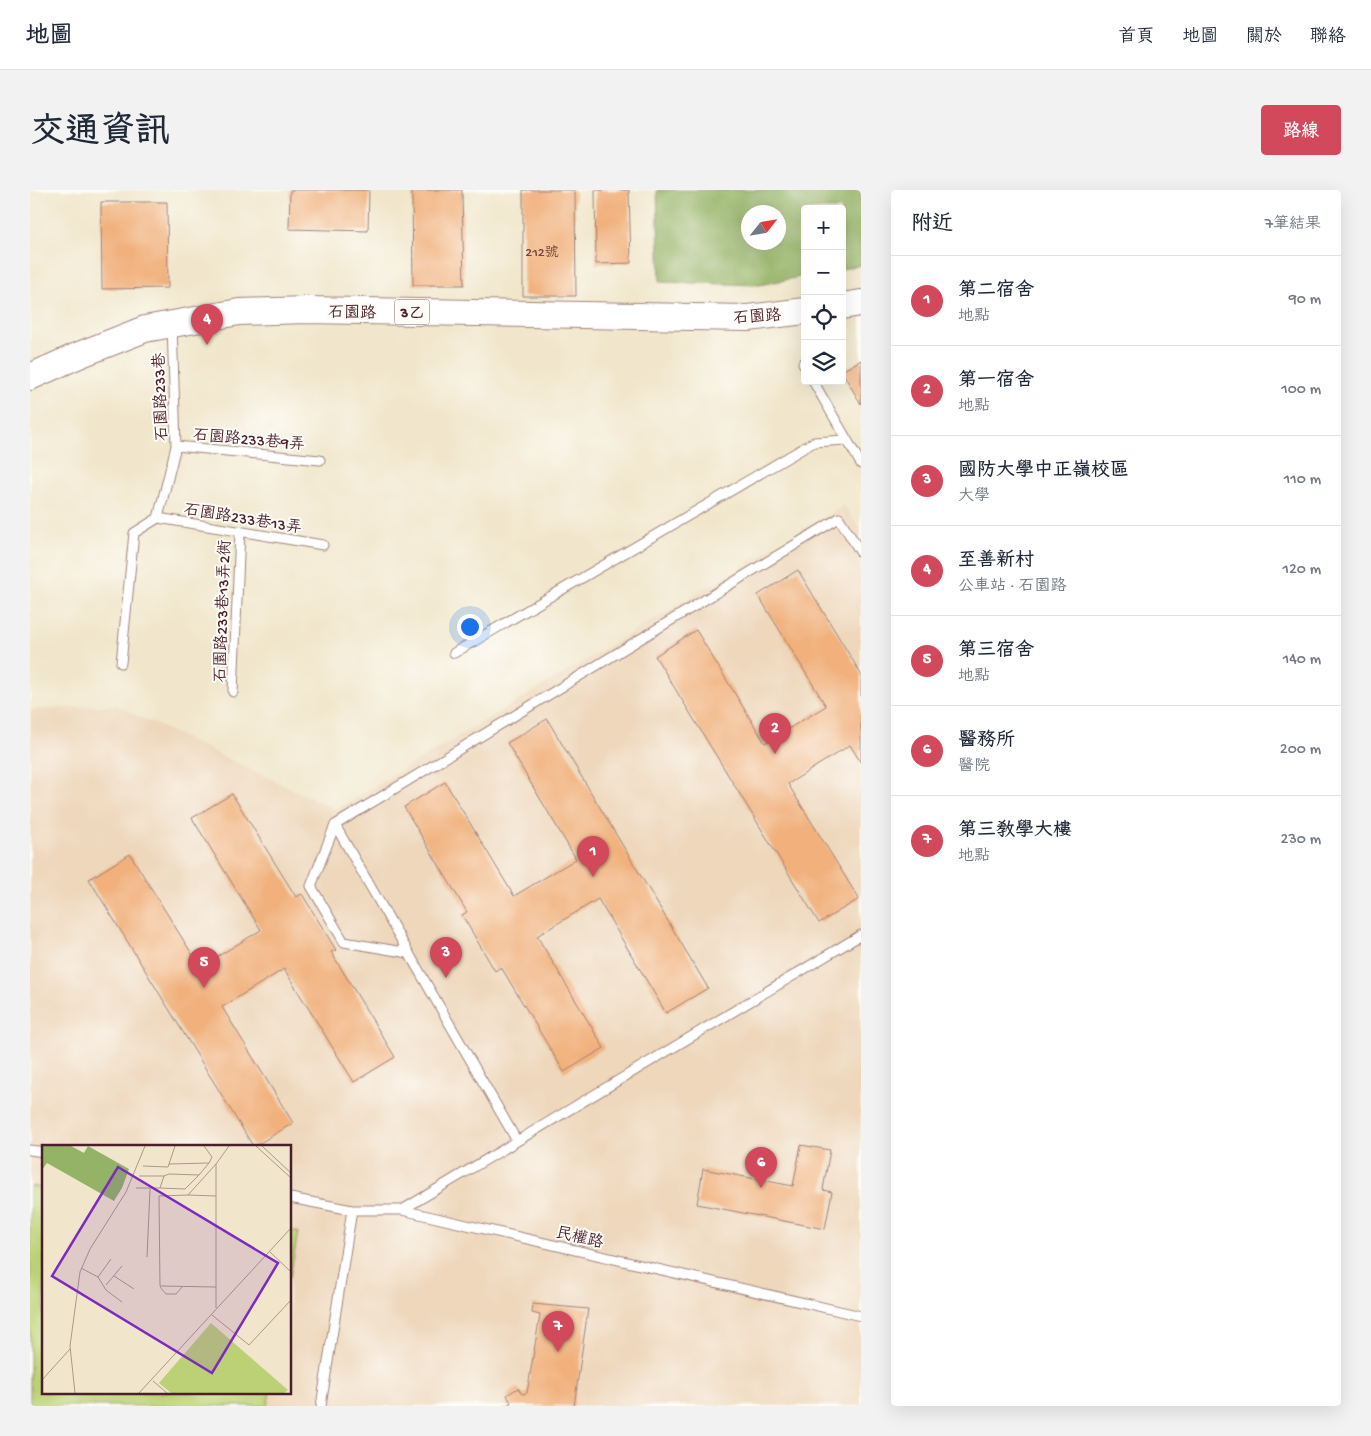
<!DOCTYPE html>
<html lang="zh-TW">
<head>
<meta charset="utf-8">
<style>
	:root { --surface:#fff; --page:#f2f2f3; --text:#1f2937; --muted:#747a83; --line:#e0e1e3; --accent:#d1495b }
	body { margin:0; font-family:"Gochi Hand","LXGW WenKai TC",sans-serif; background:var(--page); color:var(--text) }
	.controls { position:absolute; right:15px; top:15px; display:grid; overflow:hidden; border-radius:5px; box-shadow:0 5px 20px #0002 }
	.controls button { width:45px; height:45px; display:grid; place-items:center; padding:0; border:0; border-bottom:1px solid var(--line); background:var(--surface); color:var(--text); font:25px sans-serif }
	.compass { position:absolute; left:711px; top:15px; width:45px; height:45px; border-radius:50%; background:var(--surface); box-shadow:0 5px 20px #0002; rotate:59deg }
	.you { position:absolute; left:439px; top:436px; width:18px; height:18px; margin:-12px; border:4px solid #fff; border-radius:50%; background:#1a73e8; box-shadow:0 0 0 8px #1a73e833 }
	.badge { display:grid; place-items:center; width:32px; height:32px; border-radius:50%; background:var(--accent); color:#fff; font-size:16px; font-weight:700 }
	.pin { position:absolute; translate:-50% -41px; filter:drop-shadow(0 1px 2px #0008) }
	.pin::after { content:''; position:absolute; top:26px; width:18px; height:15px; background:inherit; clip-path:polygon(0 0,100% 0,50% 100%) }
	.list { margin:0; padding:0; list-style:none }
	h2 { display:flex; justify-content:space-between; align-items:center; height:65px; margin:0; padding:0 20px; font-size:21px }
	h2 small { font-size:16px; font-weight:400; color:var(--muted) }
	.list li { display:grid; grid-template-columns:32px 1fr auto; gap:15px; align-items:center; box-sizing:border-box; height:90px; padding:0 20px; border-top:1px solid var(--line) }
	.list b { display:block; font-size:19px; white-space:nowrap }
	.list p { margin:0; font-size:16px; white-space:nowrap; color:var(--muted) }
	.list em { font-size:16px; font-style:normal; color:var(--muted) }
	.icon { flex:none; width:28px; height:28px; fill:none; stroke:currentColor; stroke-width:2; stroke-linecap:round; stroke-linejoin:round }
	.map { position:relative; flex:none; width:831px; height:1216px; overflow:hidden; border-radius:5px }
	header { display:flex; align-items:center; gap:30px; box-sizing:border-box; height:70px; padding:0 25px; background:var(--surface); border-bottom:1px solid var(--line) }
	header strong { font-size:24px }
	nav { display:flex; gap:28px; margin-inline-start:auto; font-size:18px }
	.intro { display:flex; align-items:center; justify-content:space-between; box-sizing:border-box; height:120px; padding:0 30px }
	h1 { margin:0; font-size:35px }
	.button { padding:12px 22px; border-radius:5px; background:var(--accent); color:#fff; font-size:18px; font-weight:700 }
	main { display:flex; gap:30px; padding:0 30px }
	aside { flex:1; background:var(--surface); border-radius:5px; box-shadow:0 5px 20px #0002 }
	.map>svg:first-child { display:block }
</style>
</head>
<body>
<header>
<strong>地圖</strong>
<nav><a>首頁</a><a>地圖</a><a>關於</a><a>聯絡</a></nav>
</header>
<div class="intro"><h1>交通資訊</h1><a class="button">路線</a></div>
<main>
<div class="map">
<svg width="831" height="1216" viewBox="0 0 831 1216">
	<rect width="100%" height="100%" fill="#fdfcf7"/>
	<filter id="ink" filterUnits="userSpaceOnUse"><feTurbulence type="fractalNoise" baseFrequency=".02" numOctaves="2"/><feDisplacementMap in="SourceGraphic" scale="10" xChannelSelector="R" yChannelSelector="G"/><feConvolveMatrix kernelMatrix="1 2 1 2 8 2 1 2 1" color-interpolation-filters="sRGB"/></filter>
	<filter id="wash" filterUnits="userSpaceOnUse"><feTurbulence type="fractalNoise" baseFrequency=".0096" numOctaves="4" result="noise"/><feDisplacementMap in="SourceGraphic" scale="20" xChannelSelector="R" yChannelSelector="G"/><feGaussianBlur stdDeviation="1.12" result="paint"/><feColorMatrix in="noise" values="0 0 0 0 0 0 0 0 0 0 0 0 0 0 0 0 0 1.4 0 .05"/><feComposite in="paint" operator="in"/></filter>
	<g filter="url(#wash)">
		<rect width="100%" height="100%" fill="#f1e6cb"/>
		<path fill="#eed7bb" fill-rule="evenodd" d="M814,315l17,26v875h-831v-696l85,-5 221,105zM14,956h246v246h-246z"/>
		<path fill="#bcd175" stroke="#837850" d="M0,996l14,2v204h226l-3,14h-237z
			M260,1040l8,2 -8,45z"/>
		<path fill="#95b366" stroke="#706948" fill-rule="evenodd" d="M627,0h204v75l-19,4v-60h-37v67l-46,9 -99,-3zM718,22h30v30h-30z"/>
		<g id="blocks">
			<path fill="#f1b07c" d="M260,0h79l-1,41 -79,-2z
				M382,0h50l2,95h-51z
				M493,0h52l1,106h-53z
				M565,0h34l2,73 -35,1z
				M71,12h66l1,86 -66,1z
				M831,170v44l-19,-32v-1z
				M768,380l63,104v89l-11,-18 -62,39 71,115 -40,24 -164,-267 41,-26 69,113 61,-37 -68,-111z
				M517,529l161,269 -42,25 -68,-114 -61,37 67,112 -40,24 -63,-105 -6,4 -33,-56 5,-3 -63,-105 41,-25 69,114 62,-37 -69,-116z
				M202,604l64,103 6,-3 34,56 -5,2 64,105 -41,25 -70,-113 -62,38 71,116 -38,23h-2l-164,-267 41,-25 70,113 61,-37 -69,-112z
				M771,955l29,5 -7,40 9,2 -7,37 -128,-25 6,-35 90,17z
				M503,1114l55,5 -14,97h-70l7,-3 -4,-8 11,-7 4,6 5,-1 13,-78 -8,-2z"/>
		</g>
	</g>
	<g filter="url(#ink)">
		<use href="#blocks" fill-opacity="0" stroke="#9e827b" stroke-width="1"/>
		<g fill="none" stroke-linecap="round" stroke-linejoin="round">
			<g stroke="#9e827b" stroke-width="11">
				<path id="service" d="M773,173l2,3
					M783,191l48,83
					M146,256l144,14
					M128,328l165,27
					M424,463l360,-211 32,-2
					M91,473l13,-130 24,-15 18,-72 -4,-121
					M203,502l7,-160
					M305,635l-24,61 33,56 65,11
					M487,951l-182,-316 504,-307 22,35
					M0,960l14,2
					M260,1008l62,12h50l459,106
					M372,1020l459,-275
					M291,1216l31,-196"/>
			</g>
			<g stroke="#9e827b" stroke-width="28">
				<path id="primary" d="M812,116l19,-3
					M0,187l49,-22 66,-26 94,-17 68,-2 441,8 57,-7"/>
			</g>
			<use href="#service" stroke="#fff" stroke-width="9"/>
			<use href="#primary" stroke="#fff" stroke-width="26"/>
		</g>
	</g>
	<g text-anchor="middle" stroke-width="4" stroke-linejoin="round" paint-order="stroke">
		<g font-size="14" fill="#74433f">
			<text x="512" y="66">212號</text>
		</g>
		<rect fill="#fdfcf7" stroke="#806168" stroke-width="1" x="364.5" y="109.5" width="35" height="25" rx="4"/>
		<g font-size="15" font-weight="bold" fill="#4a1f2b">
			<text x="382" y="127">3乙</text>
		</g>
		<g font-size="16" fill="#4a1f2b" stroke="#fdfcf7">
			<text transform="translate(322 121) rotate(1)" y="6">石園路</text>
			<text transform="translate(727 125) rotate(-4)" y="6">石園路</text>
			<text transform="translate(129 207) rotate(-92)" y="6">石園路233巷</text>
			<text transform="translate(219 248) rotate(5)" y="6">石園路233巷9弄</text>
			<text transform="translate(213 327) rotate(9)" y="6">石園路233巷13弄</text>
			<text transform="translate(191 421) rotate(-88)" y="6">石園路233巷13弄2衖</text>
			<text transform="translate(550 1046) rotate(13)" y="6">民權路</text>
		</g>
	</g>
	<g transform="translate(12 955)">
		<rect width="249" height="249" fill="#f1e6cb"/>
		<path d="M169,178l77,67 -4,3h-113l-12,-10z" fill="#bcd175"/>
		<path d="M0,1h29l13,7 4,-7 41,23 -7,19 -8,13 -67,-38 -5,7z" fill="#95b366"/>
		<path fill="none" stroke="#ae968b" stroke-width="1" d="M214,1l35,32M220,1l29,27M127,19l40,-1 3,-6 -8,-11M101,21l25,1 7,-21M157,30l-30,-1 -5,2 -4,12 25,1 14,-14 10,-12M97,31h25M94,43h24M146,50l28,1M228,107l21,20M105,112l3,-68M39,123l17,9 8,13 16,12M72,131l20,13M56,132l13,-18M64,140l16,-19M118,142l6,7h10l6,-7M174,142l-56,-1 -1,-90 29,-1 28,-31M174,163v-144l13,-18M170,170l37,30 42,-45M0,235l28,-31M111,236l14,12M33,248l-5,-47 10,-74 10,-23 36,-57 19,-46M97,248l152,-165"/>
		<path fill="#7b2cbf" fill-opacity="0.15" stroke="#7b2cbf" stroke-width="2.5" d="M76,22l160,96 -66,110 -160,-97z"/>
		<rect width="249" height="249" fill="none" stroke="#4a1f2b" stroke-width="2.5"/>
	</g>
</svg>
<div class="controls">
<button>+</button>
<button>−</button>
<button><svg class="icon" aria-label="locate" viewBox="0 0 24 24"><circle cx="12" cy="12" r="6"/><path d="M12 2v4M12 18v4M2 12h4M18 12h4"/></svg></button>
<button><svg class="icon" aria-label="layers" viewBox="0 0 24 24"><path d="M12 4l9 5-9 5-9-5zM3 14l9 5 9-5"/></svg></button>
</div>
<svg class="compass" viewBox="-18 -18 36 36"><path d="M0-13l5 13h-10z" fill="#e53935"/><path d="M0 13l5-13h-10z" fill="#747a83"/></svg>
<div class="you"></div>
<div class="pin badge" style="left:563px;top:687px">1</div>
<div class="pin badge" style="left:745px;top:564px">2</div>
<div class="pin badge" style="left:416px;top:788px">3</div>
<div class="pin badge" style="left:177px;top:155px">4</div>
<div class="pin badge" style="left:174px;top:798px">5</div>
<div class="pin badge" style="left:731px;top:998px">6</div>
<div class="pin badge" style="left:528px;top:1162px">7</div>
</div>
<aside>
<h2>附近<small>7筆結果</small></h2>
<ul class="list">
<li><span class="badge">1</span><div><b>第二宿舍</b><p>地點</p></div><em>90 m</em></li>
<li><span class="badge">2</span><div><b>第一宿舍</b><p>地點</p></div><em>100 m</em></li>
<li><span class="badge">3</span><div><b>國防大學中正嶺校區</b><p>大學</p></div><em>110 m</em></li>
<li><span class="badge">4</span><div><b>至善新村</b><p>公車站 · 石園路</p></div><em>120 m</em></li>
<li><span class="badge">5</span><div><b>第三宿舍</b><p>地點</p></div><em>140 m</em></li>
<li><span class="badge">6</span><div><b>醫務所</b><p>醫院</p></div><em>200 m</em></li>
<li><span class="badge">7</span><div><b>第三教學大樓</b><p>地點</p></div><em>230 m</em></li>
</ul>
</aside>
</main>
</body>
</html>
